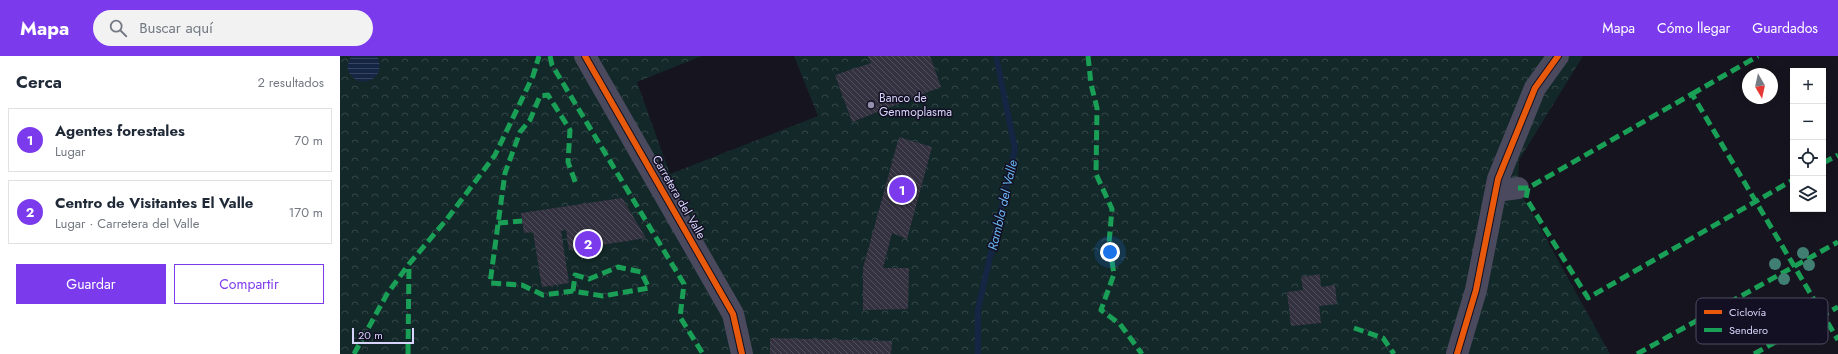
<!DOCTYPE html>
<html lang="es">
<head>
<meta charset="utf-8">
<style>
	:root { --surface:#fff; --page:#f2f2f3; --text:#1f2937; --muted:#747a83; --line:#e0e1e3; --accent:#7c3aed }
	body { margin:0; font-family:Jost,sans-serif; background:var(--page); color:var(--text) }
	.controls { position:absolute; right:12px; top:12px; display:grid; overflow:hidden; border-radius:0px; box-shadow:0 2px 10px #0003 }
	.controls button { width:36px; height:36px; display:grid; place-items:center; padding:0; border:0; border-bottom:1px solid var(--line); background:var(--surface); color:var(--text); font:20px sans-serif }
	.compass { position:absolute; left:1402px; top:12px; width:36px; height:36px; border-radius:50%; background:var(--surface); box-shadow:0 2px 10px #0003; rotate:171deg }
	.scale { position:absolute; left:12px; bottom:10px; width:62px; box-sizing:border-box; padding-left:4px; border:2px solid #d8d4fc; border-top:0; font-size:11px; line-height:14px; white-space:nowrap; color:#d8d4fc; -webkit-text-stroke:3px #121022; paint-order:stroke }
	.you { position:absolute; left:770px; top:196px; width:14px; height:14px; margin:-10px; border:3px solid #fff; border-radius:50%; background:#1a73e8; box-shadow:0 0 0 6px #1a73e833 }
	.badge { display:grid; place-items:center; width:26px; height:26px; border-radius:50%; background:var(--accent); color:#fff; font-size:13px; font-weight:700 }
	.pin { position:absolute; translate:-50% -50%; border:2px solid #fff; box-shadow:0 1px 4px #0006 }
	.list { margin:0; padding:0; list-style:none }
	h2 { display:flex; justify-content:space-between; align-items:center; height:52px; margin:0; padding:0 16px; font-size:17px }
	h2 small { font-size:13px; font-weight:400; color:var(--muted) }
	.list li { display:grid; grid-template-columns:26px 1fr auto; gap:12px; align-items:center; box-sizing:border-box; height:64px; margin:0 8px 8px; padding:0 8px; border:1px solid var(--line); border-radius:0px }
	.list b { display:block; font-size:15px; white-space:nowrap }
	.list p { margin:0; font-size:13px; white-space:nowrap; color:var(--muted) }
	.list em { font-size:13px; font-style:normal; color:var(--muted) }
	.actions { display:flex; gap:8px; padding:12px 16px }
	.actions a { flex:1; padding:9px 0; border:1px solid var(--accent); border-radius:0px; text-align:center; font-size:14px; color:var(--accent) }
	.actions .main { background:var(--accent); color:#fff }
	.icon { flex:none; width:22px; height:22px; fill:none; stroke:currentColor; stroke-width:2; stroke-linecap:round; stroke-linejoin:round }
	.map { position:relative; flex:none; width:1498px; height:298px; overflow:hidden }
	header { display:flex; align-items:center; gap:24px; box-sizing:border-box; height:56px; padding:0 20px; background:var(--accent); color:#fff }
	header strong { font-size:19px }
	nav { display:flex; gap:22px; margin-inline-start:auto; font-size:14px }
	.search { width:280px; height:36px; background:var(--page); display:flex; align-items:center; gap:10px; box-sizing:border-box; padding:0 14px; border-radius:22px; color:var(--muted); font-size:15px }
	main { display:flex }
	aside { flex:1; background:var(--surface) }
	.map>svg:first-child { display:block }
</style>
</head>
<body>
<header>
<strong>Mapa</strong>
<div class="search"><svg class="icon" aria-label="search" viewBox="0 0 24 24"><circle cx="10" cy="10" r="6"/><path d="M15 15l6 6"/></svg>Buscar aquí</div>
<nav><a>Mapa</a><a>Cómo llegar</a><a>Guardados</a></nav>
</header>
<main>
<aside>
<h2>Cerca<small>2 resultados</small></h2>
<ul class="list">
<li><span class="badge">1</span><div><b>Agentes forestales</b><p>Lugar</p></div><em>70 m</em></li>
<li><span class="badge">2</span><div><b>Centro de Visitantes El Valle</b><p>Lugar · Carretera del Valle</p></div><em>170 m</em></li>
</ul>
<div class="actions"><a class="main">Guardar</a><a>Compartir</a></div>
</aside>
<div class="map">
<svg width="1498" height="298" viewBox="0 0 1498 298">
	<defs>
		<pattern id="forest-crowns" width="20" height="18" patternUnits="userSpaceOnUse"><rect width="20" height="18" fill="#132828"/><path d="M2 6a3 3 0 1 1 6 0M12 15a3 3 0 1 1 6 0" fill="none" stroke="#354648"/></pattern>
		<pattern id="water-rules" width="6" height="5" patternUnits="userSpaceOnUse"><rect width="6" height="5" fill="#142644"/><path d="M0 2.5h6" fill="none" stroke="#354560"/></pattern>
		<pattern id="building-back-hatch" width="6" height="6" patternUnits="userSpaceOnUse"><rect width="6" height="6" fill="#343240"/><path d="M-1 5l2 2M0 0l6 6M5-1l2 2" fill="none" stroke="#514f5c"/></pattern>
	</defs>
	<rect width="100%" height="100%" fill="#16141e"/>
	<path fill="url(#forest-crowns)" d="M0,0h362l-65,26 33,92 148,-58 -24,-60h789l-64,104 -1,28 92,166h-1270z"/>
	<path fill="url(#water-rules)" d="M11,0h26c12,25 -23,37 -30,11z"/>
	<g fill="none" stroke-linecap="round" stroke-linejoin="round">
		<path stroke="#142644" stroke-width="6" d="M638,298v-45l37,-160 -19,-93"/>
	</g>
	<path fill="url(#building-back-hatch)" d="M528,0h62l11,31 -89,35 -17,-47 36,-12z
		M559,81l33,10 -25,92 -15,-6 -9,35h26l-1,41 -45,1v-42z
		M282,142l24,40 -77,12 -3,-20 -5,1 8,52 -27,4 -9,-55 -9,1 -3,-20z
		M980,218l1,13 14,-2 2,19 -18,2 2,17 -30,3 -4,-34 16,-2 -2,-13z
		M430,282l122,3 -1,13h-121z"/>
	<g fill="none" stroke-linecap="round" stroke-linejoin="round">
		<path stroke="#4a495e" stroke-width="22" d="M245,0l148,258 9,40
			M1156,135l22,-3
			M1117,298l19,-64 22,-111 37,-91 23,-32"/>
		<path stroke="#1a9f57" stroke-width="5" stroke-dasharray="10 5" stroke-linecap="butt" d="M210,0l2,9 132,219 -4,33 23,37
			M748,0l3,28 6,24 -1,66 16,35 -3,34 5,31 -13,36 19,14 22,30
			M1352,38l66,-38
			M1483,107l15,-8
			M1178,132h10l164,-94 146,246
			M1188,132l-2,10 62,100 205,-118
			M158,167l24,-2
			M233,235l2,-16 14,4 29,-12 23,5 8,16 -46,8 -30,-5 -30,4 -21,-10 -32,-2 15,-110 15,-41 10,-12 10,-24 8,-1 22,35 -2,32 8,22
			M1014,272l29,10 11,16
			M14,298l33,-60 22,-30 38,-45 48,-64 38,-79 6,-20
			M68,298l1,-90
			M1297,298l201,-112
			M1414,298l84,-47"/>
		<g stroke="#121022" stroke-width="8">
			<path id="cycleway" d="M245,0l148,258 9,40
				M1117,298l19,-64 22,-111 37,-91 23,-32"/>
		</g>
		<use href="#cycleway" stroke="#e8590c" stroke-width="6"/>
	</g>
	<g fill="#417f73">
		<circle cx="1463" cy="197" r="6"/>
		<circle cx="1435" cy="208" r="6"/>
		<circle cx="1469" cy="209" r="6"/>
		<circle cx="1444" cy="223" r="6"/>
	</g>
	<circle fill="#9491ae" stroke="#121022" stroke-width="1.5" cx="531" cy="49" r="4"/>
	<g text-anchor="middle" stroke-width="3" stroke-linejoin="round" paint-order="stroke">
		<g font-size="12" fill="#d8d4fc" stroke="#121022" text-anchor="start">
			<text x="539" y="46">Banco de<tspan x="539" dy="14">Genmoplasma</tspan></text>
		</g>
		<g font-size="12" fill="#d8d4fc" stroke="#121022">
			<text transform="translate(339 141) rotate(60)" y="4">Carretera del Valle</text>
		</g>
		<g font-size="13" font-style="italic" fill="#6ab6f4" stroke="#121022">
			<text transform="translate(662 149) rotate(-77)" y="5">Rambla del Valle</text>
		</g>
	</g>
	<rect x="1356" y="242" width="132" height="46" rx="6" fill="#121022" stroke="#4d4b63" stroke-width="1"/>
	<rect x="1364" y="254" width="18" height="4" fill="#e8590c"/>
	<rect x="1364" y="272" width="18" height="4" fill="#1a9f57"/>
	<g font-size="11" fill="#d8d4fc">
		<text x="1389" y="260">Ciclovía</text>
		<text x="1389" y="278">Sendero</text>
	</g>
</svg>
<div class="controls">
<button>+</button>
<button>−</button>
<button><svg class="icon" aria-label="locate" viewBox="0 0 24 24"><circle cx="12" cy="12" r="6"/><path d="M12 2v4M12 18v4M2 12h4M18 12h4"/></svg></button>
<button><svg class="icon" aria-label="layers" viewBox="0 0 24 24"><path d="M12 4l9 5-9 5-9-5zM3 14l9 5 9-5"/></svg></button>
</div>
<svg class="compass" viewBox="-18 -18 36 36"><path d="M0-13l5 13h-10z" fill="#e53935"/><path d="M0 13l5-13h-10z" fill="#747a83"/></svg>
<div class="scale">20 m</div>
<div class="you"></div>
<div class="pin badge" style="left:562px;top:134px">1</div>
<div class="pin badge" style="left:248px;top:188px">2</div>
</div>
</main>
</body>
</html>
